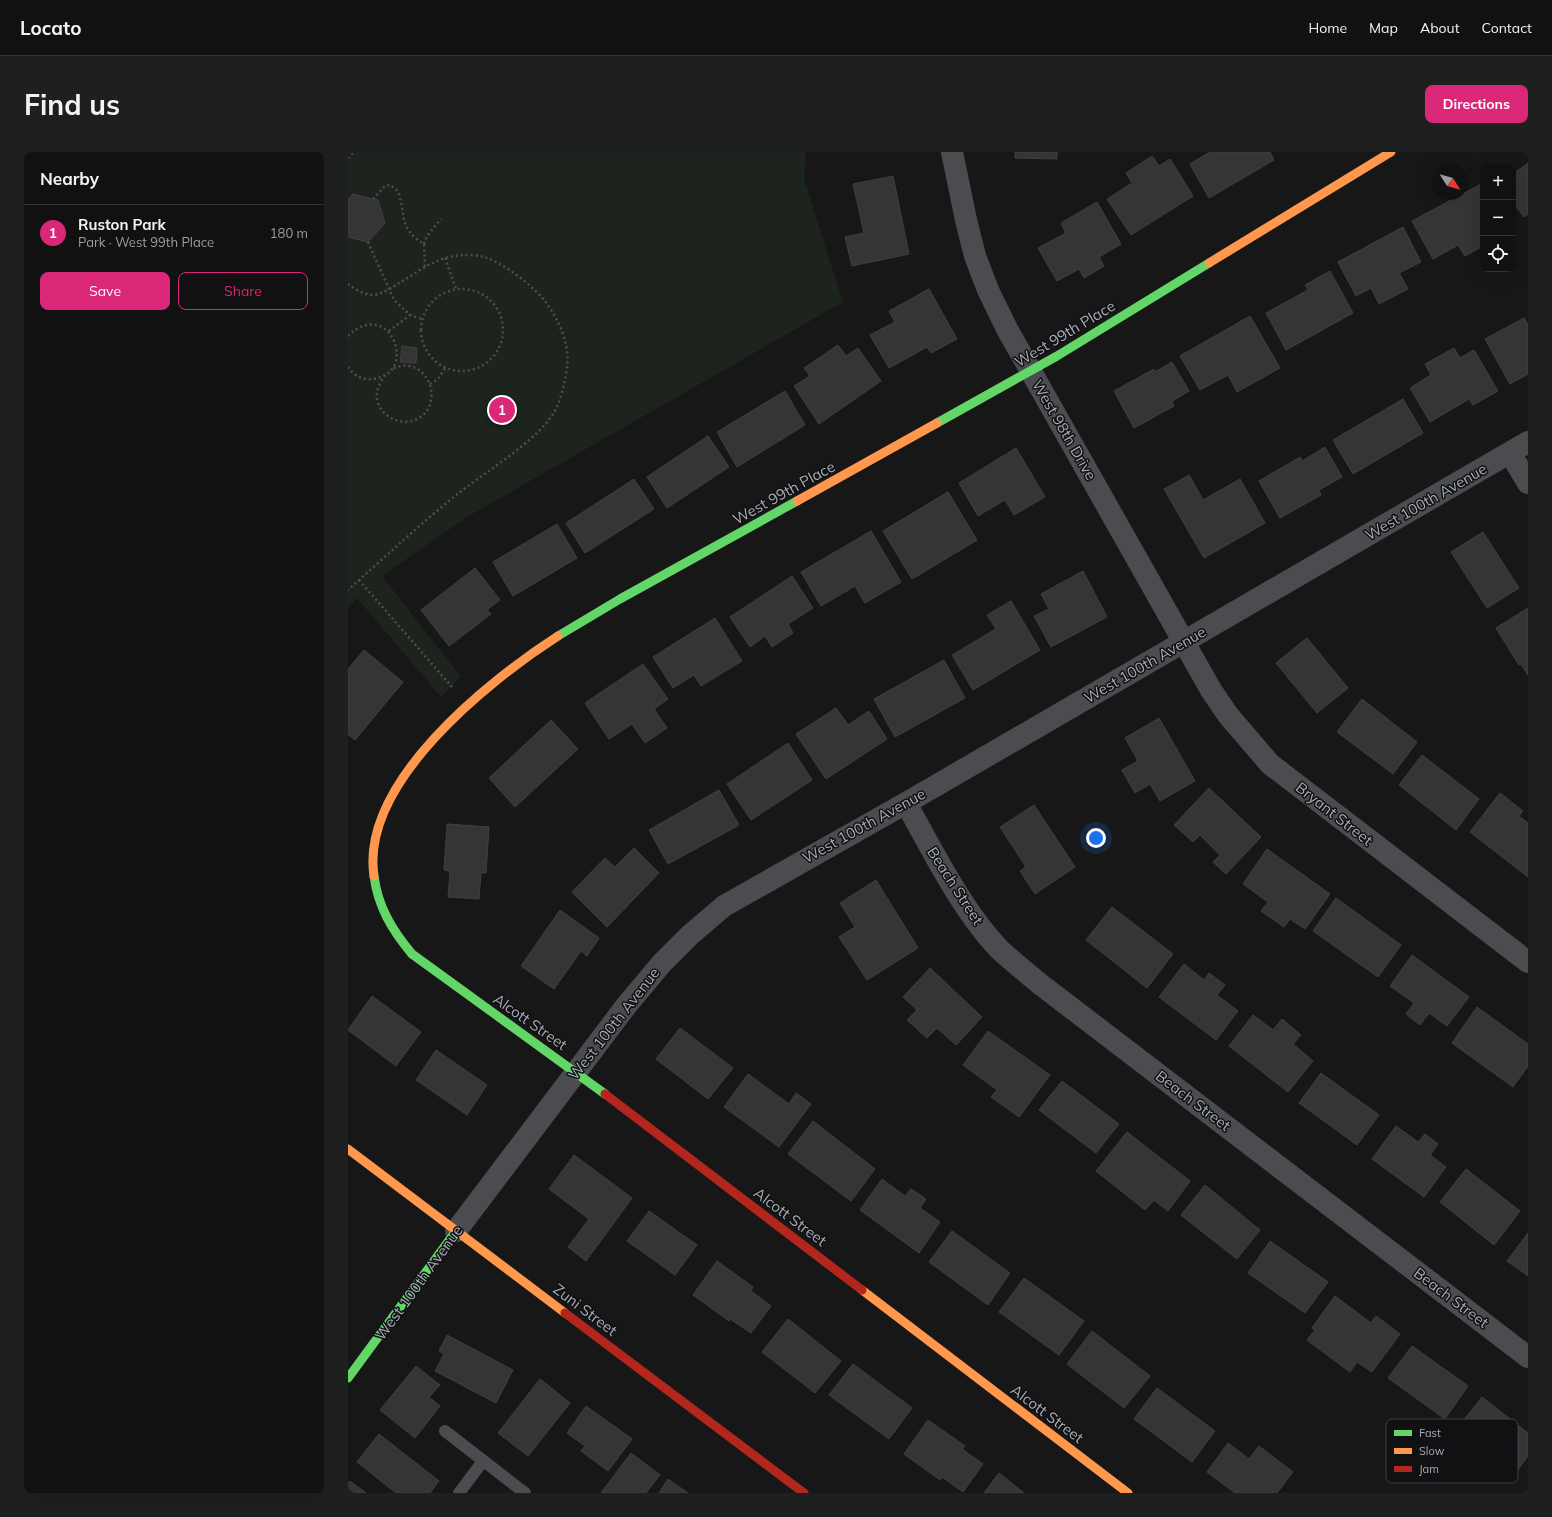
<!DOCTYPE html>
<html lang="en">
<head>
<meta charset="utf-8">
<style>
	:root { --surface:#111; --page:#1e1f1f; --text:#f1f3f6; --muted:#9c9d9f; --line:#303131; --accent:#db2777 }
	body { margin:0; font-family:Mulish,sans-serif; background:var(--page); color:var(--text) }
	.controls { position:absolute; right:12px; top:12px; display:grid; overflow:hidden; border-radius:8px; box-shadow:0 4px 16px #0002 }
	.controls button { width:36px; height:36px; display:grid; place-items:center; padding:0; border:0; border-bottom:1px solid var(--line); background:var(--surface); color:var(--text); font:20px sans-serif }
	.compass { position:absolute; left:1084px; top:12px; width:36px; height:36px; border-radius:50%; background:var(--surface); box-shadow:0 4px 16px #0002; rotate:127deg }
	.you { position:absolute; left:748px; top:686px; width:14px; height:14px; margin:-10px; border:3px solid #fff; border-radius:50%; background:#1a73e8; box-shadow:0 0 0 6px #1a73e833 }
	.badge { display:grid; place-items:center; width:26px; height:26px; border-radius:50%; background:var(--accent); color:#fff; font-size:13px; font-weight:700 }
	.pin { position:absolute; translate:-50% -50%; border:2px solid #fff; box-shadow:0 1px 4px #0006 }
	.list { margin:0; padding:0; list-style:none }
	h2 { display:flex; justify-content:space-between; align-items:center; height:52px; margin:0; padding:0 16px; font-size:17px }
	h2 small { font-size:13px; font-weight:400; color:var(--muted) }
	.list li { display:grid; grid-template-columns:26px 1fr auto; gap:12px; align-items:center; box-sizing:border-box; height:56px; padding:0 16px; border-top:1px solid var(--line) }
	.list b { display:block; font-size:15px; white-space:nowrap }
	.list p { margin:0; font-size:13px; white-space:nowrap; color:var(--muted) }
	.list em { font-size:13px; font-style:normal; color:var(--muted) }
	.actions { display:flex; gap:8px; padding:12px 16px }
	.actions a { flex:1; padding:9px 0; border:1px solid var(--accent); border-radius:8px; text-align:center; font-size:14px; color:var(--accent) }
	.actions .main { background:var(--accent); color:#fff }
	.icon { flex:none; width:22px; height:22px; fill:none; stroke:currentColor; stroke-width:2; stroke-linecap:round; stroke-linejoin:round }
	.map { position:relative; flex:none; width:1180px; height:1341px; overflow:hidden; border-radius:8px }
	header { display:flex; align-items:center; gap:24px; box-sizing:border-box; height:56px; padding:0 20px; background:var(--surface); border-bottom:1px solid var(--line) }
	header strong { font-size:19px }
	nav { display:flex; gap:22px; margin-inline-start:auto; font-size:14px }
	.intro { display:flex; align-items:center; justify-content:space-between; box-sizing:border-box; height:96px; padding:0 24px }
	h1 { margin:0; font-size:28px }
	.button { padding:10px 18px; border-radius:8px; background:var(--accent); color:#fff; font-size:14px; font-weight:700 }
	main { display:flex; gap:24px; padding:0 24px }
	aside { flex:1; background:var(--surface); border-radius:8px; box-shadow:0 4px 16px #0002 }
	.map>svg:first-child { display:block }
</style>
</head>
<body>
<header>
<strong>Locato</strong>
<nav><a>Home</a><a>Map</a><a>About</a><a>Contact</a></nav>
</header>
<div class="intro"><h1>Find us</h1><a class="button">Directions</a></div>
<main>
<aside>
<h2>Nearby<small></small></h2>
<ul class="list">
<li><span class="badge">1</span><div><b>Ruston Park</b><p>Park · West 99th Place</p></div><em>180 m</em></li>
</ul>
<div class="actions"><a class="main">Save</a><a>Share</a></div>
</aside>
<div class="map">
<svg width="1180" height="1341" viewBox="0 0 1180 1341">
	<rect width="100%" height="100%" fill="#171717"/>
	<path fill="#1d241e" d="M0,0h458l-2,27 39,123 -376,215 -85,59 79,101 -20,20 -84,-99 -9,9z"/>
	<path fill="#353536" stroke="#3f4043" d="M667,0h42v7l-42,-1z
		M862,0h60l4,8 -65,38 -19,-34z
		M804,4l7,10 11,-7 23,37 -62,39 -24,-36 25,-16 -6,-10z
		M1180,11v51l-4,3 -11,-15v-28z
		M545,24l16,78 -57,12 -7,-29 19,-4 -11,-49z
		M1135,31v63l-18,10 -7,-11 -25,14 -21,-38z
		M5,42l25,6 7,23 -17,19 -20,-5v-38z
		M749,50l24,42 -22,13 5,9 -20,12 -5,-9 -22,12 -19,-33 28,-15 -5,-10z
		M1055,75l18,35 -22,11 9,16 -29,15 -8,-16 -15,8 -18,-34z
		M982,119l23,42 -67,37 -20,-37 42,-23 -3,-5z
		M581,137l28,50 -26,14 -4,-6 -38,21 -19,-33 25,-13 -6,-11z
		M902,164l30,52 -43,24 -9,-17 -28,15 -20,-34z
		M1176,166l4,7v49l-18,10 -25,-45z
		M490,193l8,11 12,-8 23,33 -62,43 -25,-38 16,-10 -6,-8z
		M54,194l15,2 -1,15 -16,-1z
		M1106,196l6,10 14,-8 24,41 -25,14 -4,-6 -39,23 -20,-34 21,-13 -6,-11z
		M824,210l17,29 -17,10 2,5 -40,22 -20,-37 40,-22 1,3z
		M437,239l20,34 -68,42 -20,-35z
		M1055,247l20,34 -70,41 -20,-34z
		M360,284l21,31 -62,41 -20,-31z
		M977,295l17,30 -23,13 2,5 -41,23 -21,-37 41,-24 2,4z
		M668,296l29,49 -31,18 -9,-15 -27,16 -19,-33z
		M841,323l14,25 37,-21 25,44 -61,35 -40,-69z
		M286,327l20,30 -69,44 -19,-30z
		M600,340l29,48 -65,39 -29,-48z
		M209,372l20,34 -64,38 -20,-34z
		M523,379l30,51 -36,21 -10,-17 -34,20 -20,-34z
		M1135,380l36,56 -32,20 -36,-56z
		M127,416l25,32 -13,10 4,4 -42,32 -28,-36z
		M735,419l24,46 -56,30 -17,-31 15,-7 -8,-15z
		M444,424l21,32 -25,16 5,9 -21,14 -7,-11 -15,11 -20,-30z
		M663,449l29,49 -67,40 -21,-35 44,-26 -9,-14z
		M1180,456v67l-7,-11 -2,1 -23,-37z
		M367,466l27,43 -41,25 -7,-11 -21,13 -20,-31z
		M959,486l41,50 -31,25 -41,-50z
		M16,498l39,32 -48,58 -7,-6v-65z
		M596,508l21,38 -70,39 -21,-38z
		M295,512l25,35 -14,10 13,19 -22,15 -13,-19 -23,15 -24,-36z
		M1014,547l55,43 -24,32 -56,-42z
		M488,556l12,17 21,-14 18,28 -61,40 -30,-45z
		M811,566l36,63 -35,20 -10,-17 -15,9 -13,-23 16,-9 -13,-23z
		M203,568l27,29 -63,58 -26,-29z
		M440,591l24,37 -61,40 -24,-36z
		M1074,603l57,44 -23,31 -57,-45z
		M861,636l52,49 -35,37 -13,-12 7,-7 -20,-20 -7,7 -19,-17z
		M371,638l20,35 -71,39 -19,-34z
		M1152,641l23,18 -4,5 9,7v54l-58,-45z
		M686,653l41,62 -40,27 -15,-23 6,-4 -26,-40z
		M99,672l42,3 -3,46h-5l-2,26 -31,-2 2,-26 -6,-1z
		M286,696l25,25 -52,54 -35,-35 33,-34 10,9z
		M919,697l63,45 -25,35 -15,-10 -6,8 -23,-16 7,-9 -25,-18z
		M528,728l42,68 -51,32 -28,-43 16,-10 -15,-24z
		M988,746l65,47 -23,32 -65,-46z
		M764,755l61,47 -26,34 -61,-48z
		M212,758l39,28 -12,18 -6,-5 -27,38 -33,-23z
		M1064,803l57,42 -22,29 -18,-13 -9,12 -14,-11 8,-11 -24,-17z
		M836,812l20,16 5,-7 16,12 -8,10 21,16 -22,29 -57,-43z
		M582,816l52,49 -26,28 -19,-17 -10,10 -20,-18 10,-10 -14,-13z
		M24,844l49,36 -25,34 -48,-36z
		M1129,855l51,37v22l-15,21 -61,-44z
		M905,863l20,15 9,-11 19,16 -8,9 20,17 -25,31 -59,-46z
		M332,876l53,40 -25,31 -52,-40z
		M640,879l62,44 -31,42 -28,-20 6,-7 -34,-25z
		M88,898l51,35 -20,30 -51,-35z
		M973,921l58,42 -22,30 -58,-42z
		M400,922l41,30 7,-11 15,11 -32,43 -55,-40z
		M714,929l57,43 -23,29 -57,-43z
		M465,969l62,48 -24,32 -63,-47z
		M1048,974l22,16 7,-8 13,10 -8,11 16,12 -22,30 -52,-38z
		M779,980l63,49 -22,30 -14,-11 -9,10 -49,-39z
		M226,1003l58,43 -46,63 -18,-14 21,-28 -40,-30z
		M1118,1017l54,42 -26,34 -54,-43z
		M534,1027l23,17 6,-7 15,10 -6,9 20,14 -21,31 -59,-43z
		M857,1033l55,45 -23,29 -56,-44z
		M301,1059l48,34 -22,30 -48,-34z
		M604,1079l58,42 -22,32 -59,-43z
		M1180,1081v43l-21,-15z
		M922,1089l58,41 -23,31 -57,-40z
		M369,1109l36,26 -2,4 20,15 -20,27 -21,-14 -1,2 -36,-26z
		M676,1126l60,43 -25,34 -60,-43z
		M987,1144l36,27 5,-7 24,18 -28,38 -15,-10 -7,10 -43,-32 8,-10 -3,-2z
		M440,1167l53,42 -26,32 -53,-41z
		M744,1179l58,45 -26,32 -57,-44z
		M99,1183l66,35 -17,33 -61,-32 9,-17 -5,-3z
		M1064,1194l56,40 -23,33 -57,-41z
		M505,1212l59,44 -23,31 -60,-44z
		M68,1214l24,19 -11,12 11,9 -25,32 -35,-28z
		M192,1227l30,24 -42,53 -30,-23z
		M809,1236l58,43 -23,31 -58,-43z
		M1134,1245l46,36v23l-11,15 -20,-16 -8,10 -38,-29z
		M238,1254l46,33 -24,32 -27,-20 4,-5 -18,-13z
		M580,1268l37,26 -3,3 21,15 -20,28 -21,-15 -2,3 -36,-26z
		M31,1282l60,47 -9,12h-34l-39,-31z
		M880,1291l21,16 10,-13 34,26 -16,21h-42l-28,-21z
		M283,1301l29,22 -14,18h-45z
		M651,1321l25,20h-40z
		M320,1327l20,14h-29z
		M2,1329l16,12h-18v-9z"/>
	<g fill="none" stroke-linecap="round" stroke-linejoin="round">
		<path stroke="#4d4e52" stroke-width="2.5" stroke-dasharray="2 3" stroke-linecap="butt" d="M0,6l5,-6
			M25,47l12,-13 5,-1 8,6c9,25 -1,36 26,53l1,23
			M20,90l26,58 16,15 12,4
			M76,92l3,-8 14,-17
			M97,106l11,31
			M0,132c7,5 16,11 25,11 10,-1 20,-8 28,-13 19,-12 38,-26 62,-27 6,0 15,0 21,2 17,4 49,29 60,43 15,19 26,44 23,68 -2,14 -5,27 -10,39 -15,32 -74,66 -102,89 -37,30 -71,62 -107,94
			M73 178a41 41 0 1 1 82 0a41 41 0 1 1-82 0Z
			M41,179l21,-16
			M0,184c42,-41 73,40 23,43 -9,1 -18,-4 -23,-12
			M37,223c-3,5 -7,11 -8,17 -3,22 24,37 42,26 21,-12 14,-48 -10,-52 -6,-1 -12,1 -18,3
			M82,232l8,-5 8,-12
			M11,428l93,107"/>
		<path stroke="#4b4c50" stroke-width="12" d="M97,1279l80,62
			M111,1341l24,-32"/>
		<path stroke="#4b4c50" stroke-width="22" d="M604,0l14,68 9,36 13,34 19,39 204,361 17,25 42,49 258,198
			M1162,301l18,30
			M558,651c26,47 57,109 94,147 13,12 27,23 40,34l488,373
			M108,1079l170,-225 36,-43 28,-28 34,-29 182,-103 622,-361"/>
		<path stroke="#63d668" stroke-width="9" d="M589,271l120,-67 152,-93
			M210,484l62,-37 177,-98
			M26,724c4,31 18,54 38,78l193,140
			M0,1226l108,-147"/>
		<path stroke="#ff974d" stroke-width="9" d="M861,111l182,-111
			M449,349l140,-78
			M26,724c-14,-93 114,-195 184,-240
			M0,997l217,164
			M514,1138l266,203"/>
		<path stroke="#b3261e" stroke-width="9" d="M257,942l257,196
			M217,1161l239,180"/>
	</g>
	<g text-anchor="middle" stroke-width="3" stroke-linejoin="round" paint-order="stroke">
		<g font-size="15" fill="#a8adb8" stroke="#111113">
			<text transform="translate(717 182) rotate(-31)" y="5">West 99th Place</text>
			<text transform="translate(716 278) rotate(60)" y="5">West 98th Drive</text>
			<text transform="translate(436 341) rotate(-29)" y="5">West 99th Place</text>
			<text transform="translate(1078 350) rotate(-30)" y="5">West 100th Avenue</text>
			<text transform="translate(797 513) rotate(-30)" y="5">West 100th Avenue</text>
			<text transform="translate(986 662) rotate(38)" y="5">Bryant Street</text>
			<text transform="translate(516 674) rotate(-29)" y="5">West 100th Avenue</text>
			<text transform="translate(607 734) rotate(57)" y="5">Beach Street</text>
			<text transform="translate(182 870) rotate(35)" y="5">Alcott Street</text>
			<text transform="translate(266 872) rotate(-52)" y="5">West 100th Avenue</text>
			<text transform="translate(845 949) rotate(37)" y="5">Beach Street</text>
			<text transform="translate(442 1065) rotate(37)" y="5">Alcott Street</text>
			<text transform="translate(71 1131) rotate(-54)" y="5">West 100th Avenue</text>
			<text transform="translate(1103 1146) rotate(37)" y="5">Beach Street</text>
			<text transform="translate(237 1158) rotate(37)" y="5">Zuni Street</text>
			<text transform="translate(699 1262) rotate(37)" y="5">Alcott Street</text>
		</g>
	</g>
	<rect x="1038" y="1267" width="132" height="64" rx="6" fill="#111113" stroke="#3e4045" stroke-width="1"/>
	<rect x="1046" y="1278" width="18" height="6" fill="#63d668"/>
	<rect x="1046" y="1296" width="18" height="6" fill="#ff974d"/>
	<rect x="1046" y="1314" width="18" height="6" fill="#b3261e"/>
	<g font-size="11" fill="#a8adb8">
		<text x="1071" y="1285">Fast</text>
		<text x="1071" y="1303">Slow</text>
		<text x="1071" y="1321">Jam</text>
	</g>
</svg>
<div class="controls">
<button>+</button>
<button>−</button>
<button><svg class="icon" aria-label="locate" viewBox="0 0 24 24"><circle cx="12" cy="12" r="6"/><path d="M12 2v4M12 18v4M2 12h4M18 12h4"/></svg></button>
</div>
<svg class="compass" viewBox="-18 -18 36 36"><path d="M0-13l5 13h-10z" fill="#e53935"/><path d="M0 13l5-13h-10z" fill="#9c9d9f"/></svg>
<div class="you"></div>
<div class="pin badge" style="left:154px;top:258px">1</div>
</div>
</main>
</body>
</html>
